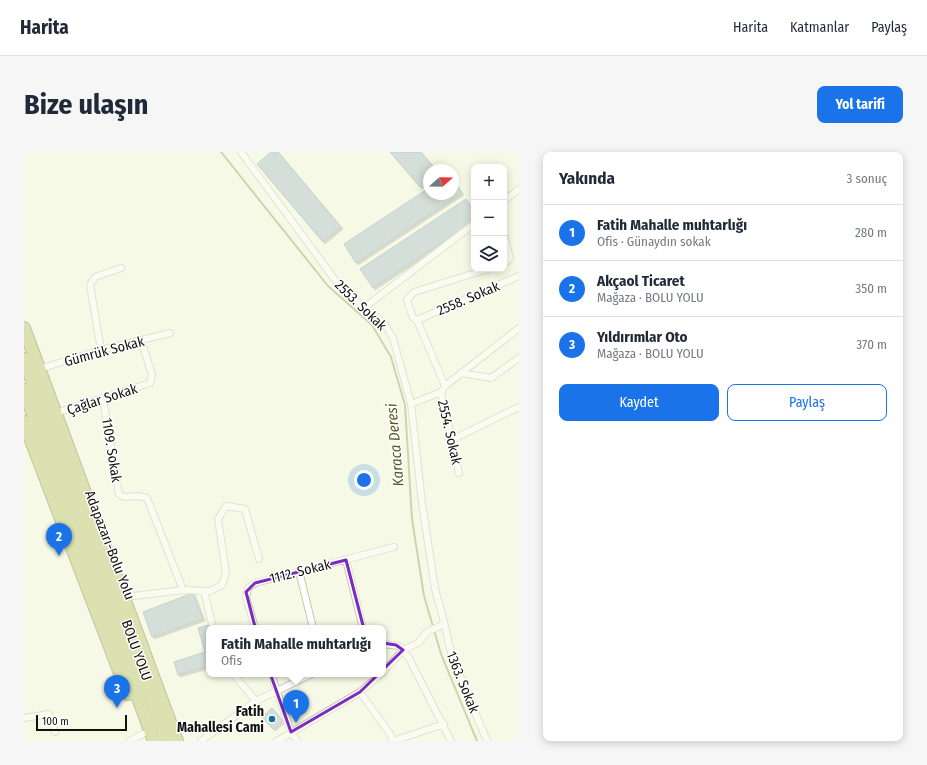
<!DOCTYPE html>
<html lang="tr">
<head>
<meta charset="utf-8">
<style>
	:root { --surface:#fff; --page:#f6f6f7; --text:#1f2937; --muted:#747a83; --line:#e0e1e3; --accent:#1a73e8 }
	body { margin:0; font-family:"Fira Sans Condensed",sans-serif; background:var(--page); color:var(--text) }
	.controls { position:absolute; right:12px; top:12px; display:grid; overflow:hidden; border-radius:8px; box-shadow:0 2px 10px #0003 }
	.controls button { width:36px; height:36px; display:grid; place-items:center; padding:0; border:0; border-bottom:1px solid var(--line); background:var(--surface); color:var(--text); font:20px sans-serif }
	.compass { position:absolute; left:399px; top:12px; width:36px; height:36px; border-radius:50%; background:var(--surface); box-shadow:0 2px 10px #0003; rotate:70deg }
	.scale { position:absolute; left:12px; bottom:10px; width:91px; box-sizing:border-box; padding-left:4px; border:2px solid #12130d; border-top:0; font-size:11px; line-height:14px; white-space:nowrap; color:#12130d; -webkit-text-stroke:3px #fff; paint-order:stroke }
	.you { position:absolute; left:340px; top:328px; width:14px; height:14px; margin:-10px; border:3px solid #fff; border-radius:50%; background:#1a73e8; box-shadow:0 0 0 6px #1a73e833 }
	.badge { display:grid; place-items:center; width:26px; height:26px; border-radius:50%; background:var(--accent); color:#fff; font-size:13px; font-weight:700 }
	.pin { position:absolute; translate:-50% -33px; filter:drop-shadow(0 1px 2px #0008) }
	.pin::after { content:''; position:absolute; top:21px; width:14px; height:12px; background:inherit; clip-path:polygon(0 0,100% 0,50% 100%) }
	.popup { position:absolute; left:182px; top:473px; width:180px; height:52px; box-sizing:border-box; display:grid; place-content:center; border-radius:8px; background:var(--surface); filter:drop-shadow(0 1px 3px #0005); font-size:13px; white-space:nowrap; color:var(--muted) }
	.popup b { font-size:15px; color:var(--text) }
	.popup::after { content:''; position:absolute; left:50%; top:100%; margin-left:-8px; border:8px solid transparent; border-top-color:var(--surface) }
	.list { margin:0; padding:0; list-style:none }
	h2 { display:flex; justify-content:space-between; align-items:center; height:52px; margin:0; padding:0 16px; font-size:17px }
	h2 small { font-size:13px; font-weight:400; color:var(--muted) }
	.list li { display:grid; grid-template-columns:26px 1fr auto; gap:12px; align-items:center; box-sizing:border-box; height:56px; padding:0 16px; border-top:1px solid var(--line) }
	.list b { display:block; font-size:15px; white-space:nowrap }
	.list p { margin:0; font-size:13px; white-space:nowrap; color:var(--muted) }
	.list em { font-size:13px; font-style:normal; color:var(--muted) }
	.actions { display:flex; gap:8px; padding:12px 16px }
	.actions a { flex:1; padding:9px 0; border:1px solid var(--accent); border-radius:8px; text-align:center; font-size:14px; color:var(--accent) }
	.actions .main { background:var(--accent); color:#fff }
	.icon { flex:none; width:22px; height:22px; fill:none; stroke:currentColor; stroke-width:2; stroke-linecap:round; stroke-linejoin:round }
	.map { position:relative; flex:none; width:495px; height:589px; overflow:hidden; border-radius:8px }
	header { display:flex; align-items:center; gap:24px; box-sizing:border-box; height:56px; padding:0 20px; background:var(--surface); border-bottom:1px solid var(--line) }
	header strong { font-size:19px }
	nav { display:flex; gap:22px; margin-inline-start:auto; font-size:14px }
	.intro { display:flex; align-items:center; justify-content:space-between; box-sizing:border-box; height:96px; padding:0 24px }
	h1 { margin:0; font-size:28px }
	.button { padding:10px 18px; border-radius:8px; background:var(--accent); color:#fff; font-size:14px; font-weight:700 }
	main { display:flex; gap:24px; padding:0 24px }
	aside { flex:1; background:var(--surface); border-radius:8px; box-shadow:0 2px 10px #0003 }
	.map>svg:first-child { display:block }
</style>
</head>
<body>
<header>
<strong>Harita</strong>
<nav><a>Harita</a><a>Katmanlar</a><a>Paylaş</a></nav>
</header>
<div class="intro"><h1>Bize ulaşın</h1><a class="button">Yol tarifi</a></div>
<main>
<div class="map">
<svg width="495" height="589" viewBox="0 0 495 589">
	<defs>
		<filter id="shadow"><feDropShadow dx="2" dy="2" stdDeviation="0" flood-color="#0004"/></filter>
	</defs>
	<rect width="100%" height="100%" fill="#f6f9e5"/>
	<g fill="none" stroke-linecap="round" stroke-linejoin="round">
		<path stroke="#a0a76e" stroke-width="2" d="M197,0l107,134 44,39 19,32 14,48 7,114 12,77 17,58 36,87"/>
	</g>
	<path fill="#adbfcb" stroke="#8d9faa" filter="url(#shadow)" d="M247,0h7l63,75 -18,15 -66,-78z
		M366,0h31l15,18h-7v9l-9,8z
		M429,28l9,13 -106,70 -12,-19 85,-56v6h24z
		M442,47l8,13v9l-101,67 -13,-19z
		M169,441l10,26 -51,18 -9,-25z
		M184,473l1,41 -31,9 -4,-13 31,-10 -7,-24z
		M248,556l11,13 -10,8 -11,-12z"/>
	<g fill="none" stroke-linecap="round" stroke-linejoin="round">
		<g stroke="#c4c7b4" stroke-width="8">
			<path id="street" d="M217,0l100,136 43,35 9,15 18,66 11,99 13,86 9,33 -2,3 -15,7 -9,11 -15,7 -20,22
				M480,49l15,-12
				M480,84l6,22 -6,6
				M341,155l109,-83
				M393,168l-4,-2 -6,-18 7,-8 74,-23
				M393,168l102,-44
				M77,198l-11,-65 5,-8 26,-9
				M15,217l62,-19 69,-17
				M437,221l30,5 28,-20
				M421,234l74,-58
				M417,240l18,81
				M79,247l16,95 5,3 14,-1 9,2 36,92
				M387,252l30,-12 4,-6 -28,-66
				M32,261l94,-30 2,-8 -11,-35
				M427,288l68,-33
				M322,408l17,68
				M275,419l14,57
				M180,439l9,37
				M101,445l58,-7 27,1 12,-6 4,-12 -8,-54 8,-13 19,3 14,50
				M420,470l8,35 35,84
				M231,476l-9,-31 2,-9 7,-5 139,-36
				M359,492l16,2 10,12 42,83
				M209,522l23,27
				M247,522l20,58 6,9
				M336,540l30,42 3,7
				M0,566l25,-4 6,18
				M105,589l14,-7
				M177,589l55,-40 56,-27
				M253,589l83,-49 21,-18
				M369,589l51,-17"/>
		</g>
		<g stroke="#7f854f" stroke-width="14">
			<path id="highway" d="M0,176l153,413
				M0,207l143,382
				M0,238l130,351
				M0,270l104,272"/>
		</g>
		<use href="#street" stroke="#fff" stroke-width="6"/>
		<use href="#highway" stroke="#bac372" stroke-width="12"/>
	</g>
	<path d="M0 0H495V589H0ZM322,408l20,77 4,4 26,4 7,5 -43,42 -69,40 -32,-90 -13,-50 9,-9z" fill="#f6f9e5" fill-opacity=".55" fill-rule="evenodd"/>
	<path fill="none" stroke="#7b2cbf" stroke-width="3" stroke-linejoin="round" d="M322,408l20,77 4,4 26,4 7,5 -43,42 -69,40 -32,-90 -13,-50 9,-9z"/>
	<circle fill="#0f719f" stroke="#fff" stroke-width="1.5" cx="248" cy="567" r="4"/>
	<g text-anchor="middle" stroke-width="3" stroke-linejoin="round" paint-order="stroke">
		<g font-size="14" fill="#12130d" stroke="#fff">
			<text transform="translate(444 146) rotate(-23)" y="5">2558. Sokak</text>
			<text transform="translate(337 153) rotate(44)" y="5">2553. Sokak</text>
			<text transform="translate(80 199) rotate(-15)" y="5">Gümrük Sokak</text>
			<text transform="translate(78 247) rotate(-18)" y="5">Çağlar Sokak</text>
			<text transform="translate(426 280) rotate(77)" y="5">2554. Sokak</text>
			<text transform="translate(88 298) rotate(81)" y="5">1109. Sokak</text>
			<text transform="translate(86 393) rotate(69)" y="5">Adapazarı-Bolu Yolu</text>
			<text transform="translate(276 419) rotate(-14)" y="5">1112. Sokak</text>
			<text transform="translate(113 498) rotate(70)" y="5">BOLU YOLU</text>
			<text transform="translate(439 530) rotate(68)" y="5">1363. Sokak</text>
		</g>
		<g font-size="14" font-weight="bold" fill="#12130d" stroke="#fff" text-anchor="end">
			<text x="240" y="564">Fatih<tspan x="240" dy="16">Mahallesi Cami</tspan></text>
		</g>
		<g font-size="15" font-style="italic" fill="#575d1d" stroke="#fff">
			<text transform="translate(371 293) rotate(-95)" y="5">Karaca Deresi</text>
		</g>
	</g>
</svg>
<div class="controls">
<button>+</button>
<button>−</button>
<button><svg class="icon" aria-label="layers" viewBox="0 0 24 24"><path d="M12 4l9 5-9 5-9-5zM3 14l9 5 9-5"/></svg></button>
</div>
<svg class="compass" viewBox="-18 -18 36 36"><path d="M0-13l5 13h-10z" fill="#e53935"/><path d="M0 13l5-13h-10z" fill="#747a83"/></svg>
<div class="scale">100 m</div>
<div class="you"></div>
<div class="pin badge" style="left:272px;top:571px">1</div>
<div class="popup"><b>Fatih Mahalle muhtarlığı</b>Ofis</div>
<div class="pin badge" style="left:35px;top:404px">2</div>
<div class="pin badge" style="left:93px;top:556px">3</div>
</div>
<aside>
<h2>Yakında<small>3 sonuç</small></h2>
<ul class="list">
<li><span class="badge">1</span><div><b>Fatih Mahalle muhtarlığı</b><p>Ofis · Günaydın sokak</p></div><em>280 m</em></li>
<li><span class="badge">2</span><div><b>Akçaol Ticaret</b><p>Mağaza · BOLU YOLU</p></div><em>350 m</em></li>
<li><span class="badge">3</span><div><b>Yıldırımlar Oto</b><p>Mağaza · BOLU YOLU</p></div><em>370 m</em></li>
</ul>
<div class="actions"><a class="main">Kaydet</a><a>Paylaş</a></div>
</aside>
</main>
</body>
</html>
